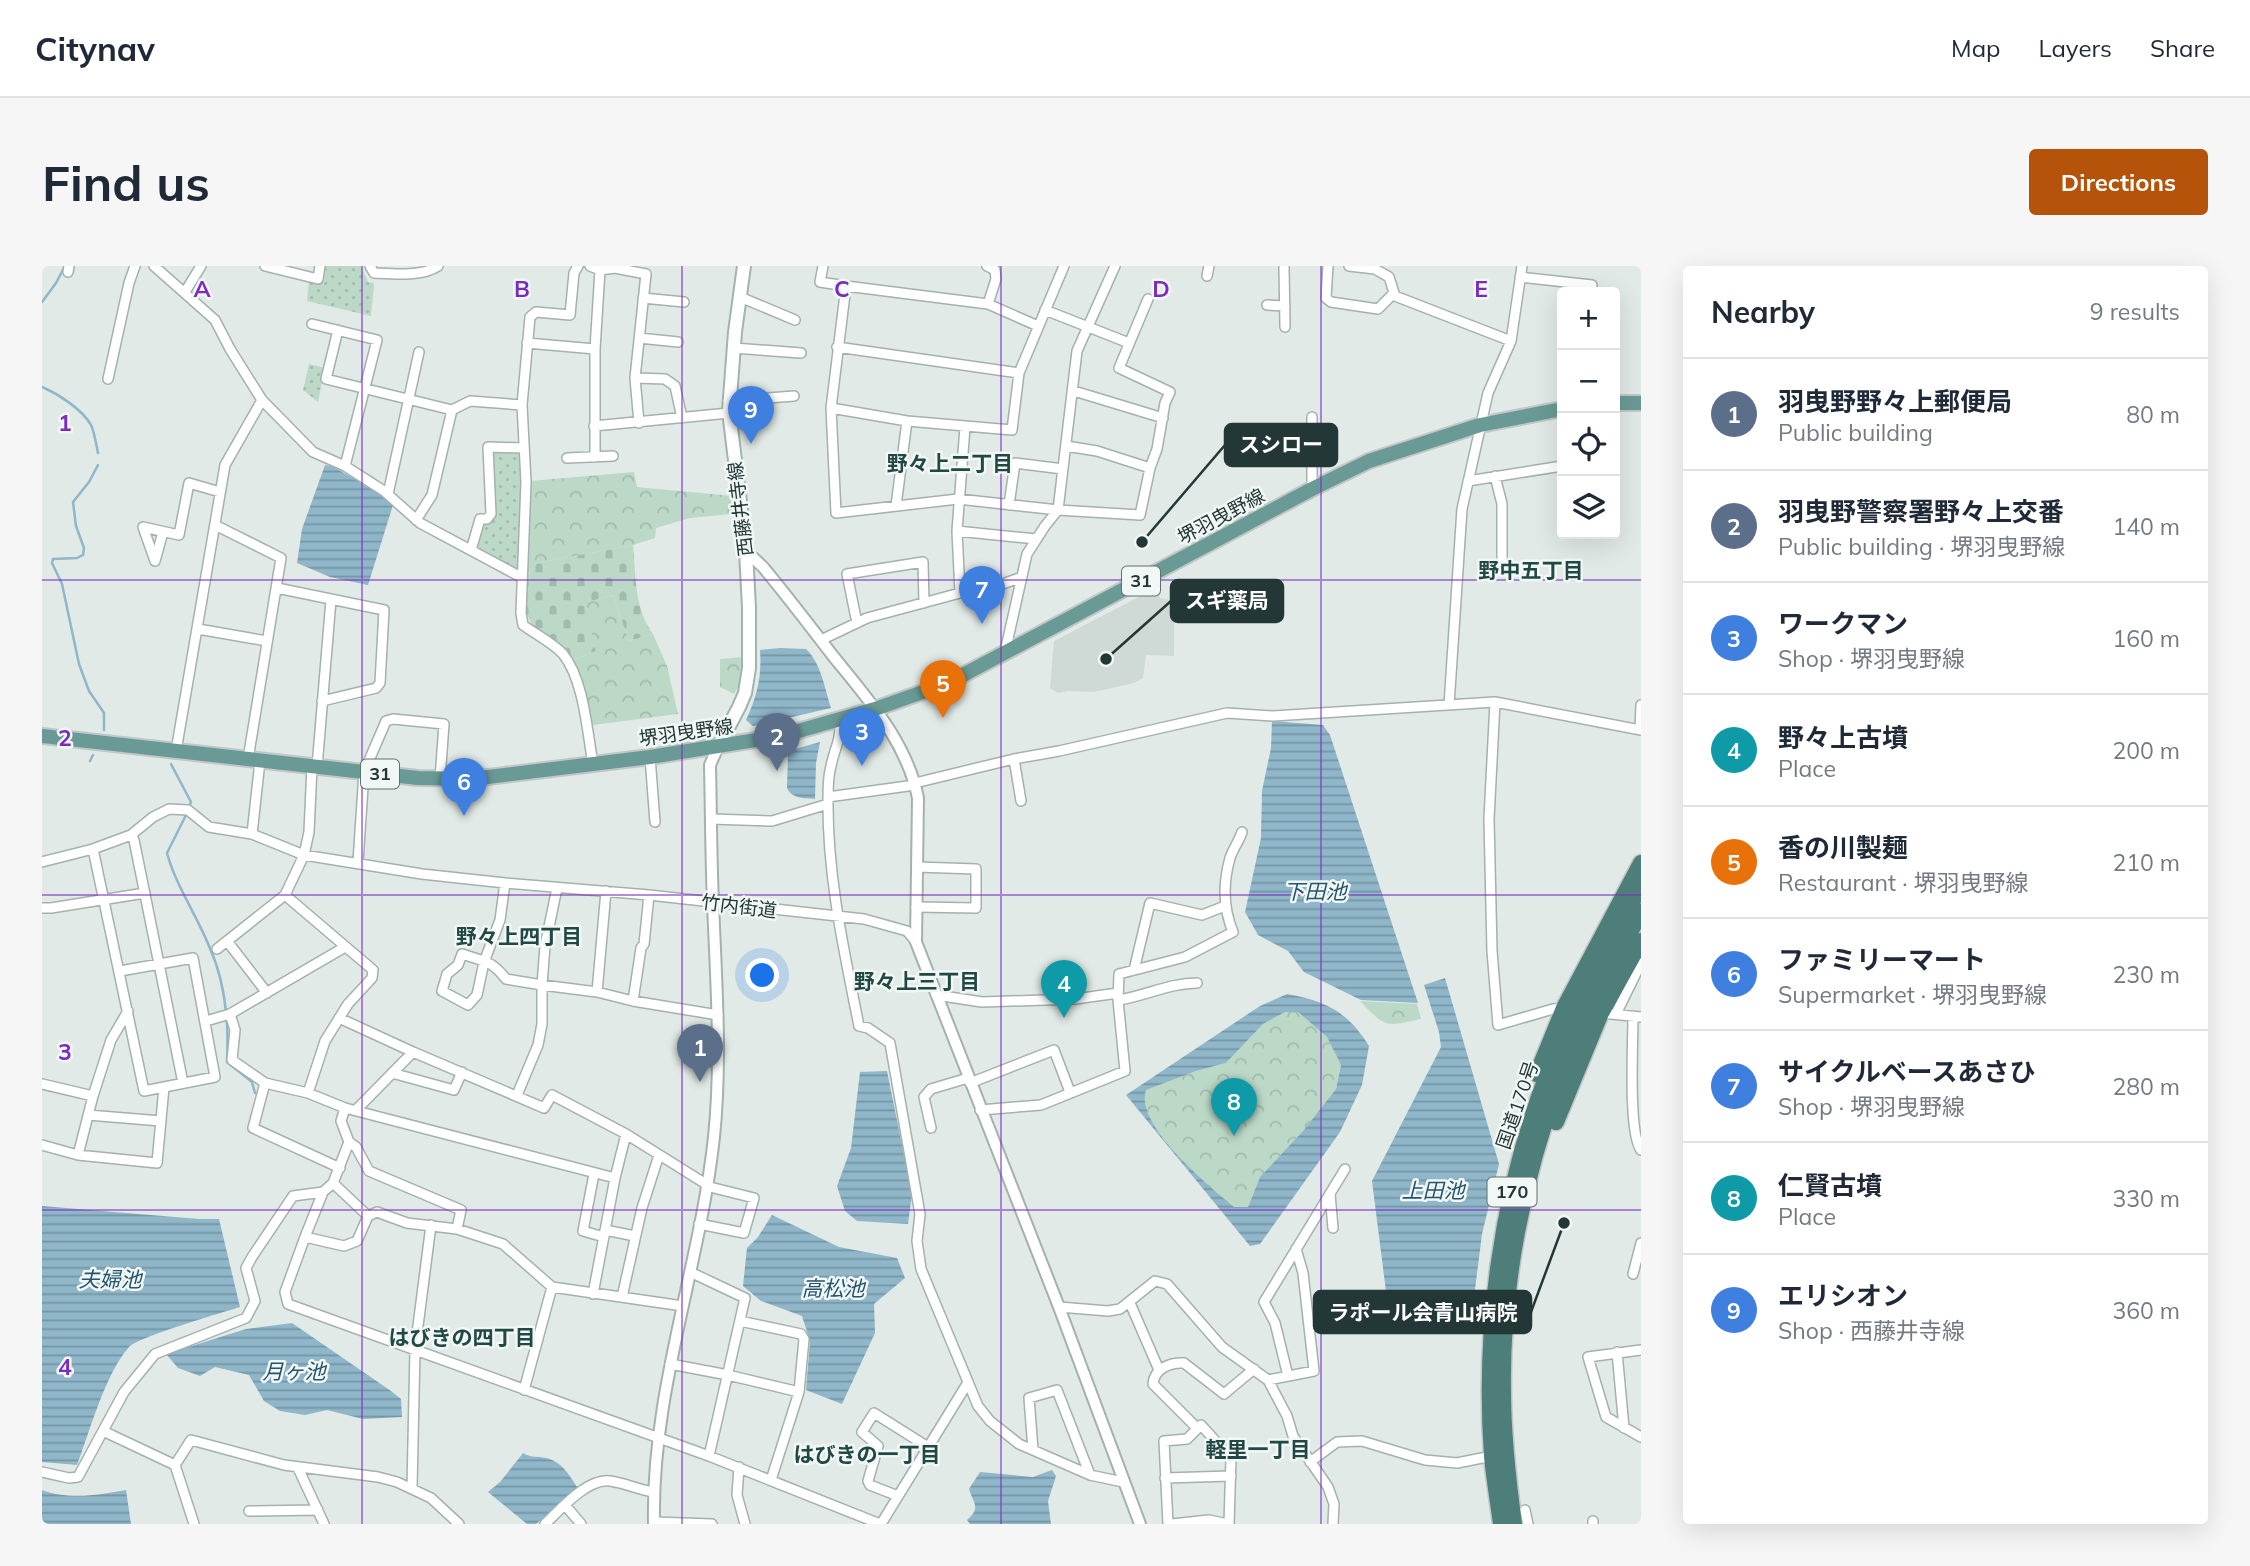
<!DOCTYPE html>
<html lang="en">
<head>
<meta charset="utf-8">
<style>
	:root { --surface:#fff; --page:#f6f6f7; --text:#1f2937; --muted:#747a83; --line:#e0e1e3; --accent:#b45309 }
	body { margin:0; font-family:Mulish,"Noto Sans JP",sans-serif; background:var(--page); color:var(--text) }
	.controls { position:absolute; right:21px; top:21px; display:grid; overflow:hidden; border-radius:7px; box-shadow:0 7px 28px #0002 }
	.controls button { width:63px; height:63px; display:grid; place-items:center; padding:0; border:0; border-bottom:2px solid var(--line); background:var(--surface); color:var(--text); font:35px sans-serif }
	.you { position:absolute; left:721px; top:710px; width:24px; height:24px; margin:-18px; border:5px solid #fff; border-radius:50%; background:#1a73e8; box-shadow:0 0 0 10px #1a73e833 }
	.badge { display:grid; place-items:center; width:46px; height:46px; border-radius:50%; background:var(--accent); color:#fff; font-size:23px; font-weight:700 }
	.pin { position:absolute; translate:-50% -58px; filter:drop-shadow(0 2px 4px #0008) }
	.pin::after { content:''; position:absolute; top:37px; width:24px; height:21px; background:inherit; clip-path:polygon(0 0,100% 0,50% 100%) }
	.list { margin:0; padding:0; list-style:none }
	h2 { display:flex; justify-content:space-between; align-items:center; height:91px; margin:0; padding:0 28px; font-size:30px }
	h2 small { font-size:23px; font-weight:400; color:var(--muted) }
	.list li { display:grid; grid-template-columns:46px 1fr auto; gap:21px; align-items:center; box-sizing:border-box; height:112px; padding:0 28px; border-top:2px solid var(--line) }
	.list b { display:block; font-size:26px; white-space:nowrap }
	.list p { margin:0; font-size:23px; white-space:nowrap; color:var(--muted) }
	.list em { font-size:23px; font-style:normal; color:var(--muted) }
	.icon { flex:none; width:38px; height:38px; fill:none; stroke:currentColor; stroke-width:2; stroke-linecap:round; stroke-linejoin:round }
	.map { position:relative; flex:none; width:1599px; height:1258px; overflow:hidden; border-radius:7px }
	header { display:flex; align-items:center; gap:42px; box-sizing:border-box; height:98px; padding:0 35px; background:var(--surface); border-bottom:2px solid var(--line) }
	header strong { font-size:33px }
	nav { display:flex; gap:38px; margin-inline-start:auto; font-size:24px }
	.intro { display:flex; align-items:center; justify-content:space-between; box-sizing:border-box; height:168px; padding:0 42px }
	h1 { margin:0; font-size:49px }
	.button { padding:18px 32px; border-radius:7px; background:var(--accent); color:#fff; font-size:24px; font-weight:700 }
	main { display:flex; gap:42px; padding:0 42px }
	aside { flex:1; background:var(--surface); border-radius:7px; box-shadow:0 7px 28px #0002 }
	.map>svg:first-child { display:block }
</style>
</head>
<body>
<header>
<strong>Citynav</strong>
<nav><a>Map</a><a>Layers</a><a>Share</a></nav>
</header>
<div class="intro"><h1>Find us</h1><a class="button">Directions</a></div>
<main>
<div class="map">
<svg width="1599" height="1258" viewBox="0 0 1599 1258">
	<defs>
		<pattern id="grass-dots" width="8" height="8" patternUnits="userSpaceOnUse" patternTransform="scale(1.75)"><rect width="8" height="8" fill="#bcd9c8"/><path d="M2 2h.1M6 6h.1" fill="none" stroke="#a1bbac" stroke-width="1.8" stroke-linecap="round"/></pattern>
		<pattern id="forest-crowns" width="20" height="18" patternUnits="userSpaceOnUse" patternTransform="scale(1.75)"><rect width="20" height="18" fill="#bcd9c8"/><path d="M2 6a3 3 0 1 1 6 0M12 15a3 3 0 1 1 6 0" fill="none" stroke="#a1bbac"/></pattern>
		<pattern id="cemetery-stones" width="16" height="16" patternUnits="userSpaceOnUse" patternTransform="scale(1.75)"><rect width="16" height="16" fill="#bcd9c8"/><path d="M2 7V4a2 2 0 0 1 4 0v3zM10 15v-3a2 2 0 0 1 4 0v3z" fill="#a1bbac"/></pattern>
		<pattern id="water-rules" width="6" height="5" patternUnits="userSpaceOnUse" patternTransform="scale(1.75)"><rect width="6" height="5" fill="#8fb6c9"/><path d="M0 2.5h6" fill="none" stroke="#7495a4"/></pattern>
	</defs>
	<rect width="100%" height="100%" fill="#e1eae7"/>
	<path fill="#cfd9d6" d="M1114,322l4,10 14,3v55l-28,-1 -3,23 -9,5 -40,9 -26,-1 -10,2 -8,-5 4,-47z"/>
	<path fill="url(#grass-dots)" d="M284,0h35l7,16 6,1 -3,33 -64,-15 2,-22 15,3z
		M267,98l16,4 -7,34 -15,-12z
		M449,184l30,1 2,33 -4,89 -45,-25 9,-26h5z"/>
	<path fill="url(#forest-crowns)" d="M592,206l3,15 96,9 -1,18 -42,4 -34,10 -1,10 -22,7 -96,18 -12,14 5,-46v-50z
		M571,329l16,46 24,-7 14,32 11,48 -85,11 -6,-27 -14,-38 23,-9 -13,-48z
		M701,391l-2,25 -7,12 -14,-7v-28z
		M1318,735l57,3 4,15c-36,8 -35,9 -61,-18z
		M1243,746h13l29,25 14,28 -5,24 -33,42 -43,46 -12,30h-15c-25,-21 -98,-81 -88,-117l51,-19 30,-8 37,-39z"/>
	<path fill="url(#cemetery-stones)" d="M591,279c3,30 1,63 20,89l-24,7 -16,-46 -29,8 12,48 -23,9c-2,-4 -5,-10 -9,-13 -22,-20 -38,-13 -39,-49 0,-18 0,-21 12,-35z"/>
	<path fill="url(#water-rules)" fill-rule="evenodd" d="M283,199l7,1 43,25 18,14 -25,80 -38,-8 -33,-14 5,-34z
		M738,382l26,1c15,14 19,40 25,59l-78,18 -7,-6c11,-24 16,-43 14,-70z
		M1230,455l51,4 7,10 88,268 -57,-3 -57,-28 -16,-21 -30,-16 -13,-23 16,-74 1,-47 9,-43z
		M778,476l-4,21 -1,36c-10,-1 -23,0 -28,-11l1,-37z
		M1403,712l54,186 -17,70 -10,79 -82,10 -18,-142 69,-134 -2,-15 -15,-47z
		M1245,728c39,7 61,18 82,52l-7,39 -22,47 -80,112 -10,2 -124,-151 134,-89zM1243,746h13l29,25 14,28 -5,24 -33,42 -43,46 -12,30h-14c-25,-21 -100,-82 -88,-117l50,-19 30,-8 37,-39z
		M845,805l25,123 -4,30 -51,-3 -12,-10 -8,-25 14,-38 9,-76z
		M0,940l157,13h20l21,88c-19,6 -102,30 -111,40 -24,27 -39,84 -52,118l-35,-3z
		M730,949l67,32 58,11 8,20 -31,26 1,29 -33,71 -36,-14 4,-49 -8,-25 -41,-15 -18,-15 4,-38 11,-11z
		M250,1057l99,68 10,8 1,18 -39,2 -36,-9 -22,5 -25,-4 -16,-10 -15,-26 -34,-8 -15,9 -22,-8 -12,-14 80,-25z
		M481,1187c7,5 14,3 23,5 18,4 24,20 33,31l-43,35h-9l-39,-32 12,-10z
		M1010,1204l4,6 -8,25 3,23h-81l-3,-4c14,-13 7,-15 2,-31l11,-17 53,5z
		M0,1224c26,10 58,5 84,0l5,34h-89z"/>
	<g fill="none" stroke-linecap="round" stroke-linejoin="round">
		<path stroke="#8fb6c9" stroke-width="2.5" d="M0,36l14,-19 9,-17
			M0,121c16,7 40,22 49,38 4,9 5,19 7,28
			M56,199l-9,17 -16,20 3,24 8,22 -1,7 -6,3 -24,1 -1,4 10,21 17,80 10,27 15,22v17
			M48,495l3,-6
			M129,498l20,38 -2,5
			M145,547l-20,40c9,33 29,61 42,93 16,35 20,78 18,116l25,20 3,11"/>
		<g stroke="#a4b1ae" stroke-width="12">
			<path id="minor" d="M112,0l61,54 15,29 32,51 51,52 32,14 39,25 36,32 101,54
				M223,0l53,13 2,-13
				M328,0l4,7c19,1 48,4 64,-7
				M536,0l-4,7 -4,42 -34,-3 -6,5 -8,88 4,77 -5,131 2,12c12,9 30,18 40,29 21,26 24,77 30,110
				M548,0l10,4 15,-2 31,6 -11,104 4,45
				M781,0l-3,16 26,4 -15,122 5,105 122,-14 100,11 82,5 10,-47 7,-19 8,-46 5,-11 -51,-24 29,-69
				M945,0l8,4 1,9 -8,25
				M1242,0l1,61
				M1286,0l-2,32 5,4 47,7 16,-16
				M1307,0l26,3 14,8 6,19 116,45
				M26,6l1,-6
				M1165,10l2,-10
				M1478,11l72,8
				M804,20l142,18 50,22
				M143,26l16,-26
				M698,31l55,23
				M601,32l41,4
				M1225,39l18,1
				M1003,44l84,33
				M270,58l65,16 -32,126
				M296,64l-12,49 126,31
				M597,72l39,4
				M485,77l68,6
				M795,81l182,26
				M691,82l68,5
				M593,112l30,1 10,7 7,32
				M66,113l21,-96 6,-17
				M1032,125l89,27
				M686,135l66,-5
				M789,142l76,13 105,9 7,-57 45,-107
				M552,160l135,-13
				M923,161l-8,104 3,62 23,-2 39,-14
				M1024,180l31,5 53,17
				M553,191v-108l5,-79
				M525,192l46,-2
				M1453,210l7,28v62
				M1426,215l94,-15
				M1270,223v-72
				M346,228l31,-142
				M967,239l6,-42 48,6
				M854,240l11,-85
				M374,254l16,-25 20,-85 18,-9 52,4
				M173,259l66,33 -33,201
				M101,261l36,8 10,-52 31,9
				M101,261l12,34
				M915,265l79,8
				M429,284l9,-31h7l4,-5 -3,-67 35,1
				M113,295l8,-29
				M235,322l107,22 -4,73 -4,5 -54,13
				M815,357l-10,-49 76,-12 1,41
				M156,363l69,12
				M779,374l46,-22 93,-25
				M963,386l22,-98 18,-28 13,-16 19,-159 38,-85
				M1453,436l-6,117 3,132 6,74 55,-16 13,-1
				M1407,439l13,-196 26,-116 23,-52 11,-75
				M798,453c1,23 -5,27 -9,47 -3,10 -3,22 -3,32 -1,77 16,153 31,228l9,2 22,15 30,171 -3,27 4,28 57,137 12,15 29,23 71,31 33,7
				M1598,464l1,-25
				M134,485l49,-286 37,-65
				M608,491l5,65
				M972,493l7,42
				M270,500l-3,66 -5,23 -19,40 88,75 -1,8 -24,26 -23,37 -17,52 -43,-10 -33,-23 3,-30 -5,-16 115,-67
				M275,501l14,-167
				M873,517l99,-24 45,-8 168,-38 46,3 222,-14 146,28
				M786,531l87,-12
				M669,553l61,2 56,-17
				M210,568l8,-73
				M89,569l3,5 49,243
				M51,583l51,242 71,-14 -22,-119 -73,13
				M0,596l51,-13 38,-14 22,-18 16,-8 19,1 21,17 43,7 52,21 118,19 83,9 144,12 215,24 43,12 9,11
				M316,596l6,-90 22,-51 7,-2 51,5 -4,55
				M463,617l-5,37 -16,42 -7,33 -9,10 -26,-14 5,-17 11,-9 4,-11c23,8 29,6 44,25l36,6v39l-4,21 -21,50
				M515,622l-12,58 -3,39 55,7 9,-101
				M874,641l60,1v-39l-59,-2
				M0,642h9l94,-15
				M185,675l40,52
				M175,683l68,-54
				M1092,704l16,-67 52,12 23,-9
				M555,726l36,9 85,14
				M894,729l46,7 93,-3 43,-6
				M1076,734c28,-4 51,-17 79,-17
				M591,735l8,-53 3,-4 5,-49
				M1559,747l40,4
				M1574,748l25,-51
				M1591,750c0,27 -5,117 8,134
				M297,752l74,34 -57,58
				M164,755l24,-7
				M371,786l131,56 8,-13 74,39
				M350,807l62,17 8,-18
				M223,817l-12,45 87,40
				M928,817l84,-33 16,42
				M0,818l51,12
				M266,827l37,15 270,70
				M303,842l-4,13 8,21 -16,41 35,33
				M938,844l61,-5 84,-34 -7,-71 1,-26 66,-17 48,-25c-10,-24 -10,-49 -3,-74 3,-9 9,-17 12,-26
				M46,849l73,6
				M889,862l-7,-31 7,-8 37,-11
				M307,876l7,5 13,24 92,39 -4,19
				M0,879l36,10 15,-59 18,-56 17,-29
				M36,889l79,8 7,-76
				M552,908l-11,57 21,6
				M291,917l-10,9 -18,45 -20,55 3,12 421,152 171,68
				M1288,928l3,34
				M657,958l45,9 10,-35 -48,-12
				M563,964l30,6
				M263,971l39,9 13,-5 11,-25 9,-4 30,11 50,6 46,15 49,43 131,19
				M648,1006l55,26 -36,158
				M1591,1008l8,-31
				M551,1028l22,-116 11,-44 80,50
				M580,1031l20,-89 17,-53
				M1088,1037l29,67
				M1017,1041l49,4 12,-2 35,-28 12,3 55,63 46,33 19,36 6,20 35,51 6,17 -1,20
				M698,1055l61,13 3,5 -5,53 -28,88
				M1599,1084l-53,7 18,60 35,20
				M1575,1086l7,76
				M628,1098l58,11 71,17
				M1246,1110l-13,-53 -11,-21 81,-133
				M1226,1114l46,-9 -11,-98 -7,-24
				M482,1124l28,-103
				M1155,1162l-44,-44c1,-15 17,-22 31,-21l40,31 30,-25
				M61,1165l72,34 19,59
				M991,1184l-4,-52 28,-8 33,85
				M1268,1196l27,-20 25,-1 63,19 32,3 35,-7
				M133,1199l16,-25 93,25 94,12 19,5 34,16 28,26
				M697,1201l-2,28 8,29
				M256,1202l26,56
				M0,1206l27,6 9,-1 46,-85 31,-38 91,-36 9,-17 -9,-33 6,-11 41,-61 30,-4
				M1123,1212l66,-2
				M370,1222l3,-139 16,-124
				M856,1230l-28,-11 -2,-4 10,-35 -16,-14 12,-19 54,34
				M523,1239l16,19
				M1483,1244l3,14
				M207,1245l69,-1
				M612,1256l58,2
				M503,1258c15,-14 42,-46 65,-43 15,2 29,9 44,11
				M839,1258l86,-140
				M1126,1258l-4,-83 23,-2 14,-14 30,33 -2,66
				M1130,1258l37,-4 19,4
				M1551,1258v-3"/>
		</g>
		<g stroke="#a4b1ae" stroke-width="14">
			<path id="tertiary" d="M704,285l17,16c24,29 47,59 70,89 35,43 74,86 85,142l-2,144 143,365 81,217
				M612,1258c-3,-132 46,-257 60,-387 8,-78 2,-156 -1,-234 -2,-46 -2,-92 -3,-138l8,-18"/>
		</g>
		<g stroke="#a1b4b0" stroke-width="16">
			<path id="secondary" d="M676,481l21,-40 6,-14 4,-25v-60l-3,-57 -17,-140 6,-79 9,-66"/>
		</g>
		<g stroke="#c1c7c7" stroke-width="18">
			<path id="primary" d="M1573,137h26
				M0,470l376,42 54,1 178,-22 131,-21 94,-27 73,-26 364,-194 57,-28 111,-36 82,-16"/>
		</g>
		<g stroke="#c1c7c7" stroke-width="19">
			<path id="trunk" d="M1495,808l27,-66 77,-145
				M1514,856l45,-109 40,-72
				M1459,1258c-3,-23 -7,-46 -9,-68 -9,-128 9,-261 55,-381 25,-65 62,-127 94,-190
				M1472,1258c-6,-44 -11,-88 -11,-132 -2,-105 20,-215 57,-313 22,-58 51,-112 81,-167"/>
		</g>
		<use href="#minor" stroke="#fff" stroke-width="9"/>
		<use href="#tertiary" stroke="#fff" stroke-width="10"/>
		<use href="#secondary" stroke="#fff" stroke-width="12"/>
		<use href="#primary" stroke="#6a9a96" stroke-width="14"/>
		<use href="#trunk" stroke="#4e7e7a" stroke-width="16"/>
	</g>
	<path fill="none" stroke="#7b2cbf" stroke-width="2" stroke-opacity="0.55" d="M320,0v1258M640,0v1258M959,0v1258M1279,0v1258M0,314h1599M0,629h1599M0,944h1599"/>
	<g text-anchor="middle" stroke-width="5" stroke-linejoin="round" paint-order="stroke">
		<g fill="#f1f7f5" stroke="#61716f" stroke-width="2">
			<rect x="1080" y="300.5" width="38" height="29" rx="5"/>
			<rect x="319" y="493.5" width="38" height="29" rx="5"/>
			<rect x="1445.5" y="911.5" width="49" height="29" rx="5"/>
		</g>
		<g font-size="18" font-weight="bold" fill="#233836">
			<text x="1099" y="321">31</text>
			<text x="338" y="514">31</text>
			<text x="1470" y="932">170</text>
		</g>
		<g font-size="19" fill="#233836" stroke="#f1f7f5">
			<text transform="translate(698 243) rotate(-97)" y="7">西藤井寺線</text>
			<text transform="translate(1179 250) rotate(-28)" y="7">堺羽曳野線</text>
			<text transform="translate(644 466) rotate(-8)" y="7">堺羽曳野線</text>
			<text transform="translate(697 640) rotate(7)" y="7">竹内街道</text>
			<text transform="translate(1475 839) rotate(-71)" y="7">国道170号</text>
		</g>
		<g font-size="21" font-weight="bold" fill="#224845" stroke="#f1f7f5">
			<text x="908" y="205">野々上二丁目</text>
			<text x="1489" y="312">野中五丁目</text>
			<text x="477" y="678">野々上四丁目</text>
			<text x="875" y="723">野々上三丁目</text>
			<text x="420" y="1079">はびきの四丁目</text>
			<text x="1216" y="1191">軽里一丁目</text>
			<text x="825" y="1196">はびきの一丁目</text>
		</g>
		<g font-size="21" font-style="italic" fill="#25556d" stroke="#f1f7f5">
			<text x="1273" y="633">下田池</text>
			<text x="1391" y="932">上田池</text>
			<text x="68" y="1021">夫婦池</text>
			<text x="791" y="1030">高松池</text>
			<text x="252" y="1113">月ヶ池</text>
		</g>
	</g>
	<g font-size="23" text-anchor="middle" font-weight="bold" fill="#7b2cbf" stroke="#f1f7f5" stroke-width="5" stroke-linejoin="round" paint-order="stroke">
		<text x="160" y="31">A</text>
		<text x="480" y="31">B</text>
		<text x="800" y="31">C</text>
		<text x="1119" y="31">D</text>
		<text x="1439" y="31">E</text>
		<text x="23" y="165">1</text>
		<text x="23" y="480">2</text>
		<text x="23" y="794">3</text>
		<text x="23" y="1109">4</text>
	</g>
	<path fill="none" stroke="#233836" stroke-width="2.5" d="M1100 276L1183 179M1064 393L1129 335M1522 957L1489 1046"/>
	<g fill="#233836" stroke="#f1f7f5" stroke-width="2.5">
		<circle cx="1100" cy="276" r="7"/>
		<circle cx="1064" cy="393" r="7"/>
		<circle cx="1522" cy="957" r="7"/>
	</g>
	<g fill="#233836" stroke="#233836" stroke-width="2.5">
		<rect x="1183" y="158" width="112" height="42" rx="7"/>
		<rect x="1129" y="314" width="112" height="42" rx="7"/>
		<rect x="1272" y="1025" width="217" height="42" rx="7"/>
	</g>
	<g font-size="21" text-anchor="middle" font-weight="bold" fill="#fff">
		<text x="1239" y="186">スシロー</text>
		<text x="1185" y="342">スギ薬局</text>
		<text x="1381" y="1054">ラポール会青山病院</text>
	</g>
</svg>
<div class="controls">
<button>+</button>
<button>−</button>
<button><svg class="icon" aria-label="locate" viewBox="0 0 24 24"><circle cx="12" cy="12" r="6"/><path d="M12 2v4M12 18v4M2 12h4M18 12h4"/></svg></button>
<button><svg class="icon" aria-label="layers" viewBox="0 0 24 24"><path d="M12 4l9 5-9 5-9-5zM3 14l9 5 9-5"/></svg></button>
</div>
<div class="you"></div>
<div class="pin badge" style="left:658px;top:816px;background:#5c6f8a">1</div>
<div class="pin badge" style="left:735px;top:505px;background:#5c6f8a">2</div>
<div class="pin badge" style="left:820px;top:500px;background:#3f7fe0">3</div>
<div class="pin badge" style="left:1022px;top:752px;background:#0f9aa8">4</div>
<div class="pin badge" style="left:901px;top:452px;background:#e8710a">5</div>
<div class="pin badge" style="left:422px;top:550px;background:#3f7fe0">6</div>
<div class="pin badge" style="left:940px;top:358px;background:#3f7fe0">7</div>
<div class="pin badge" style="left:1192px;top:870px;background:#0f9aa8">8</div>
<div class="pin badge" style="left:709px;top:178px;background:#3f7fe0">9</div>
</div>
<aside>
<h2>Nearby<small>9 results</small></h2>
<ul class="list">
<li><span class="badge" style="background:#5c6f8a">1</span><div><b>羽曳野野々上郵便局</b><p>Public building</p></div><em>80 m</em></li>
<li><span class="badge" style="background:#5c6f8a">2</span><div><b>羽曳野警察署野々上交番</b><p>Public building · 堺羽曳野線</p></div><em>140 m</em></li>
<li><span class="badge" style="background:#3f7fe0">3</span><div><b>ワークマン</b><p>Shop · 堺羽曳野線</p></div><em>160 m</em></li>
<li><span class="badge" style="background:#0f9aa8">4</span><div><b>野々上古墳</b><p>Place</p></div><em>200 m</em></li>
<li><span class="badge" style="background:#e8710a">5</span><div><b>香の川製麺</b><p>Restaurant · 堺羽曳野線</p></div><em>210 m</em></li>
<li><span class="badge" style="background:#3f7fe0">6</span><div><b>ファミリーマート</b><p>Supermarket · 堺羽曳野線</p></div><em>230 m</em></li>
<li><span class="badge" style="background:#3f7fe0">7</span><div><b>サイクルベースあさひ</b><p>Shop · 堺羽曳野線</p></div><em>280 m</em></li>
<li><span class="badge" style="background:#0f9aa8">8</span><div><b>仁賢古墳</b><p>Place</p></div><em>330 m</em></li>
<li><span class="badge" style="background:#3f7fe0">9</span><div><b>エリシオン</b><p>Shop · 西藤井寺線</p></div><em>360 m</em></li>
</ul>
</aside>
</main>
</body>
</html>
